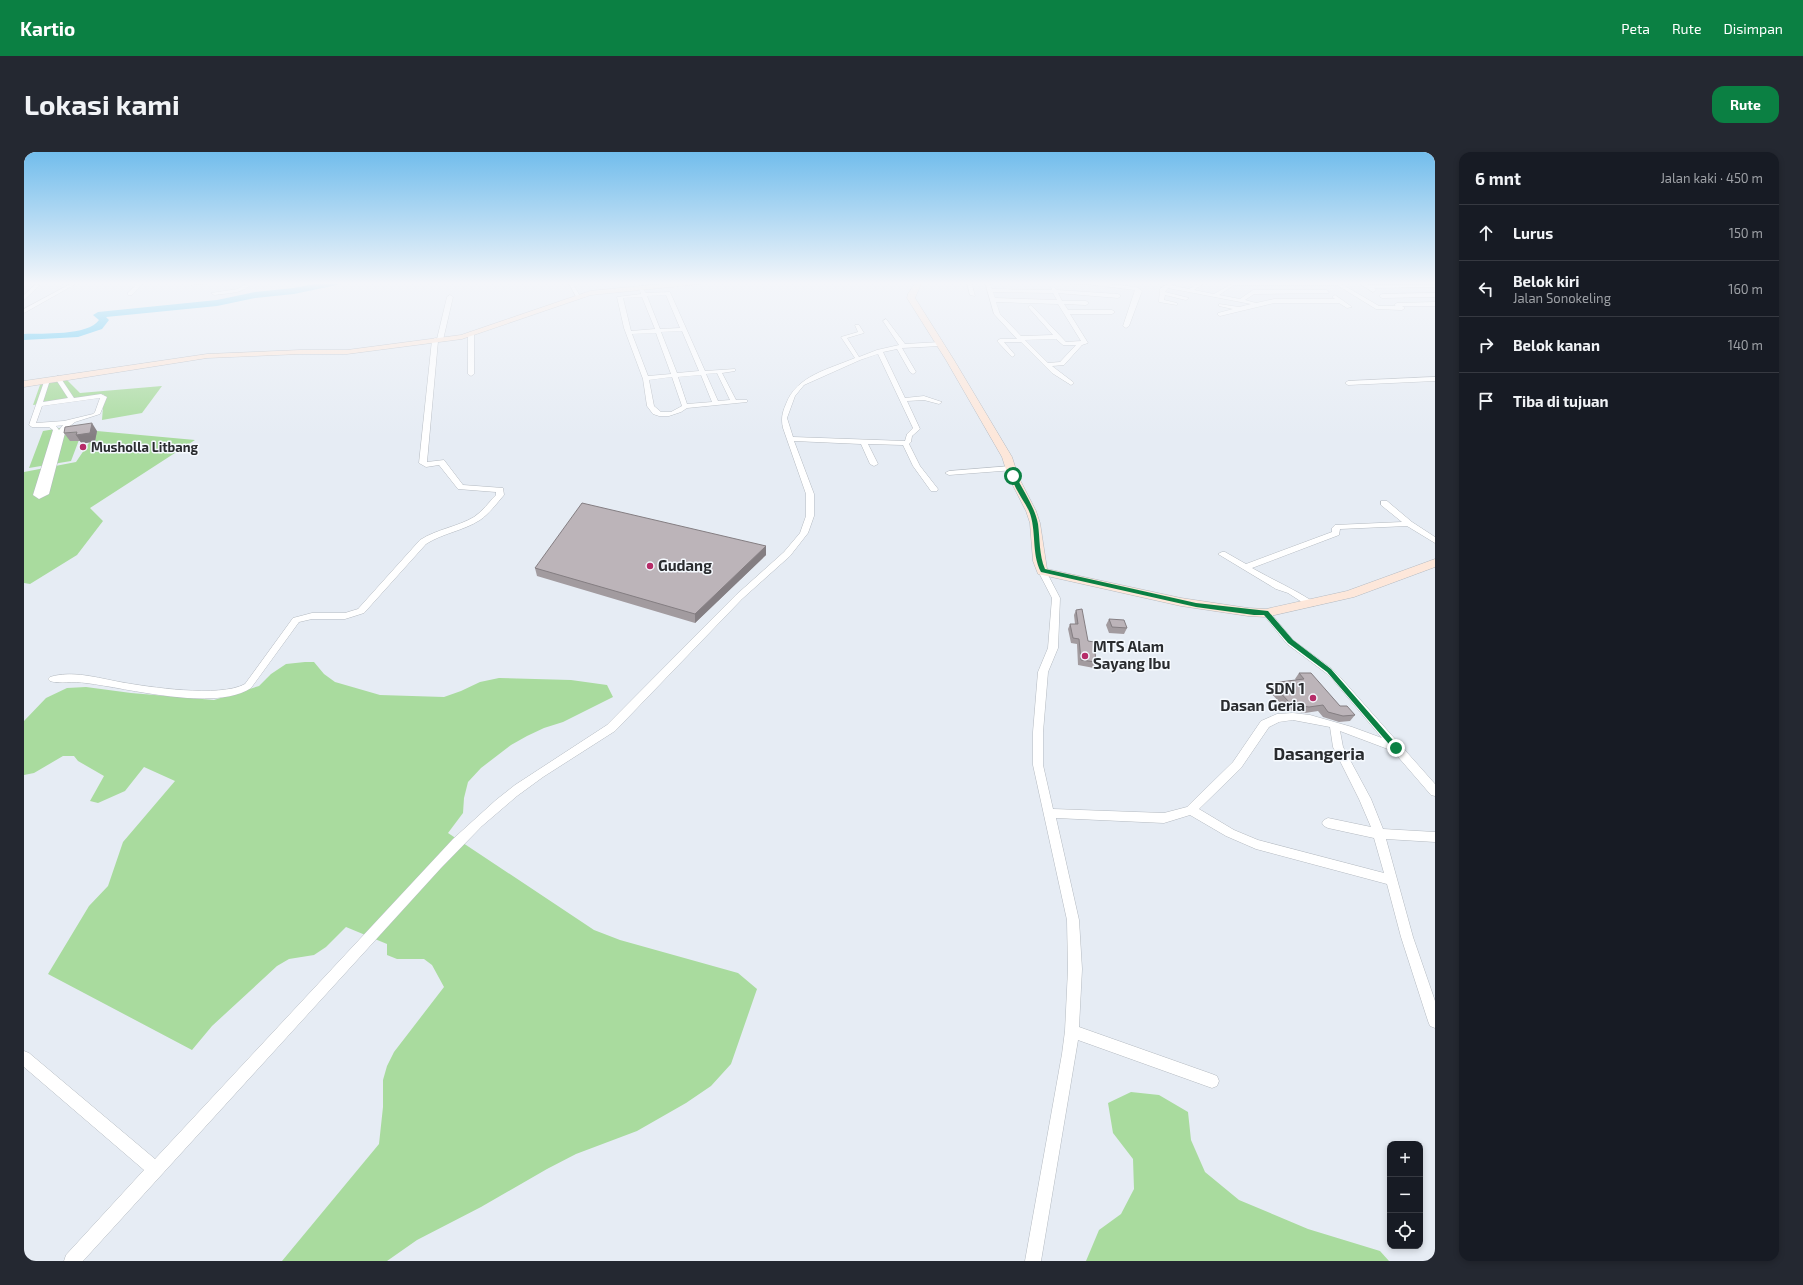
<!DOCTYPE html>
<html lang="id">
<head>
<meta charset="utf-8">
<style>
	:root { --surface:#171b24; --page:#242831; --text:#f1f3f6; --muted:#9ea1a6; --line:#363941; --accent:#0b8043 }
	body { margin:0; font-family:"Exo 2",sans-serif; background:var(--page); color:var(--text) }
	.controls { position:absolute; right:12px; bottom:12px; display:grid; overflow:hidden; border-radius:8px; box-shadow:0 2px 6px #0003 }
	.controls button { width:36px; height:36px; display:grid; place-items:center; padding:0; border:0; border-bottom:1px solid var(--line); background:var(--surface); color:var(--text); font:20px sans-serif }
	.stop { position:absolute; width:12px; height:12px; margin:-9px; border:3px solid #0b8043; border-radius:50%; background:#fff }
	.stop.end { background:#0b8043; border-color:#fff; box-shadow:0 1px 4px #0008 }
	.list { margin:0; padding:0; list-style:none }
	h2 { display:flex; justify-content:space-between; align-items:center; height:52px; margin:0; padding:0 16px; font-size:17px }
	h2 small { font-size:13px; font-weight:400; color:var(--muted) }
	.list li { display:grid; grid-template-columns:26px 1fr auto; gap:12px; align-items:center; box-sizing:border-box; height:56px; padding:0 16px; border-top:1px solid var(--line) }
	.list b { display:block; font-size:15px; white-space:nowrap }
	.list p { margin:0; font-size:13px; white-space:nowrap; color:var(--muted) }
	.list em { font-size:13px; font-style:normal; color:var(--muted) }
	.icon { flex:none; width:22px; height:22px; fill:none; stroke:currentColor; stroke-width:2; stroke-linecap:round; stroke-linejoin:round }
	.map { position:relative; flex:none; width:1411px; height:1109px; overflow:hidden; border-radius:12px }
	header { display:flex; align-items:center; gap:24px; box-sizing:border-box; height:56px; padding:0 20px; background:var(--accent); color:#fff }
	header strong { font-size:19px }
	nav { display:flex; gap:22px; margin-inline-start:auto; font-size:14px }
	.intro { display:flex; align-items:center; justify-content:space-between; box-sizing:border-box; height:96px; padding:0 24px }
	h1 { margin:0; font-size:28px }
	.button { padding:10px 18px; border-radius:12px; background:var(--accent); color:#fff; font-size:14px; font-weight:700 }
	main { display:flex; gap:24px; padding:0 24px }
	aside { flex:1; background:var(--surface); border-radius:12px; box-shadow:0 2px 6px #0003 }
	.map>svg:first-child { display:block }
</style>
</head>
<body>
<header>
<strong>Kartio</strong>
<nav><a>Peta</a><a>Rute</a><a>Disimpan</a></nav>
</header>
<div class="intro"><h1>Lokasi kami</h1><a class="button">Rute</a></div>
<main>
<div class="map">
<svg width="1411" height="1109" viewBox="0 0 1411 1109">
	<rect width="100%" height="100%" fill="#e6ecf4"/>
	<path fill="#a9db9e" d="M42,227l14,14 82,-7 -20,27 -40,7 2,-26 -1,2 -70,9 8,-23z
		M61,272l-14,37 -42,7 14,-37z
		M73,279l98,9 -105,68 13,13 -26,34 -47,29 -6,-1v-111l52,-10z
		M281,510h9l10,12 11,8 45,13 64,2 17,-6 19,-9 19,-4 72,2 36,5 6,12 -50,25 -19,6 -17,8 -16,9 -30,23 -13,14 -4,16 -1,15 -15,20 146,97 26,10 118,33 19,16 -26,75 -20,22 -25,17 -49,28 -61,23 -29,15 -66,38 -64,33 -30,21h-105l97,-117 4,-37v-27l4,-14 7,-14 50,-65 -12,-22 -8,-6h-27l-10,-4v-11l-41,-17 -20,20 -12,8 -25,4 -12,7 -65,60 -20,24 -144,-76 41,-68 19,-20 15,-44 52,-61 -31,-14 -19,24 -27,12 -8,-2 14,-25 -26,-15 -4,-5h-11l-29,17 -10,2v-54l22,-23 21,-10 19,-1 45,6 83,7 45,-14 12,-12 15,-10z
		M1107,940l28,3 29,17 3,28 14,32 34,28 69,29 72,22 9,10h-303l13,-31 22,-16 13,-25 -1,-30 -20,-26 -5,-30z"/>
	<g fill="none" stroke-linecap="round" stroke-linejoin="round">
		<path fill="#62caf3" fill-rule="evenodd" d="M301,130h16l-4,3 -43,9 -39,4 -38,8 -111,11 3,3 -7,9 -24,8 -54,3v-6c18,-1 64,2 75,-14l-6,-5 5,-3 119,-12 38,-8 39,-4z"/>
		<g stroke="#b4bac1" stroke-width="1">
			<path id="street" d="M50,130h5l-55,31v-4z
				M115,130h5l-12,13h-4v-2z
				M166,130h30l-29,3 -2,-1z
				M224,130h5c-9,12 -25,11 -39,13l-3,-2 27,-4z
				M544,130h4l9,16h-4z
				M943,130h4l4,14 -5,-1z
				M961,130h4l3,7 60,1 -1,-3 2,-1 4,4 61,4 3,2 -3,2 -60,-5 4,8h24l3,2 -3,2 -22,-1 4,6h44l3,2 -3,2h-42l18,29 -6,2 -18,20 -12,1 21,16 1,1 -3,2 -19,-12 -31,-31h-17l11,13 -3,2 -14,-15 -1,-1 3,-2h17l-23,-25zM969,140l60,1 4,7 -62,-2zM972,150l62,2 23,37 -15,1 -35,-37 -3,2 1,1 24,27 -32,1 -21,-22zM1032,187l7,6h13l-16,17 -12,1 -23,-23z
				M1023,130h41l49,5 5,4 -13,35 -3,2 -3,-2 12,-36 -49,-6 -37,-1z
				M1146,130l3,1 -2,2 18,4 12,-7h5l-12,8 20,4 19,-11 105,-1 41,24h17l-2,-1 3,-2 38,-1v4h-33l3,2 -3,2 -26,-1 -39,-24h-103l-15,10 21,4 13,-9h74l2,3 -75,1 -9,6 11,3 18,-4h61l-3,-2 3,-2 17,12 -5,1 -8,-5h-65l-54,13 -2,-1v-2l15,-4 -14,-3v-2l20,3 12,-3 -83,-16 -3,4 24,6 -3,2 -21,-5 -1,5 13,3v2l-18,-3 1,-13z
				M1333,130h5l7,3h66v2l-61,1 2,2 -3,2z
				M12,132l4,1 -16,15v-5z
				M617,135l5,6 24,-1 35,79 30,-2v2l-13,2 14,27h11v2l-60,6 -6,4 -12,4h-10l-6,-2 -6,-8 -4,-27 -19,-51 -7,-31 24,-3 -2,-6zM642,143l14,33 -20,1 -13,-33zM618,145l13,32 -24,2 -8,-33zM658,179l17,40 -22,2 -16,-41zM632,181l15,41 -23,2 -16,-42zM693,221l13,27 -12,1 -12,-27zM677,223l11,27 -25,2 -9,-27zM648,225l10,29 -11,6h-10l-7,-6 -5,-26z
				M1411,141v4l-53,1 -3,-2 3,-2z
				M426,143l3,2 -10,43 -5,1 -11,121 17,-2 19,25 40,3 1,7c-7,8 -15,19 -24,25 -17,11 -37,13 -54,24l-62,69 -19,6h-33l-13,3 -48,66c-37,24 -123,0 -165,-5 -11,-2 -28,1 -36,-2l-2,-2 2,-2c22,-7 48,1 70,5 28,5 100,16 125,2l48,-66 19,-5h33l13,-4 62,-69c17,-11 37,-13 54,-23 9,-6 15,-15 22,-22v-3l-38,-3 -19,-24 -13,2 -7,-4 13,-123 3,-2 2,1 10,-42z
				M862,167l19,25 35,-2 3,2 -3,2 -38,2 14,24 -3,2 -3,-2 -13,-23 -14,3 22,46 19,-2 18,6 -3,2 -15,-4 -17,1 13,28 -8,7 -1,6 -2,2 11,22 18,23 -1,2h-6l-18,-25 -10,-21 -35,-1 10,20 -4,2 -4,-2 -9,-20 -67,-3 20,53v22l-6,17 -18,23 -48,43 -127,132 -72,46 -26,19 -35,30 -41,42 -358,393h-19l2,-6 78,-85 -120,-103v-16l5,2 126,106 298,-320 43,-39 19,-15 92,-60 129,-130 48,-43 16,-19 6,-17v-22l-23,-66c-2,-9 -1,-15 3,-24 10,-28 43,-35 69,-46l-14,-21 17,-5 -3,-7h4l5,8 -17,5 12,19 18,-7 22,-5 -16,-24zM854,202l35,74 -6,6 -2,7 -112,-4 -6,-19 8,-22 9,-11 56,-25z
				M447,181l3,2v39l-3,2 -3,-2v-39z
				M34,224l2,1 14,21 27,-4 6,3 -7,17 -25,8 -9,7 -17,65 -10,5 -6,-4 20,-65 -4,-3h-17l-3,-2 16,-46 5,1 -7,22 25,-4 -13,-20zM76,246l-5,14 -2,2 -29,7 -28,2 6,-17zM39,273l-4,5 -3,-4z
				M1411,225v4l-87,4 -3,-2 3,-2z
				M987,314l4,2 -1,2 -65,5 -4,-2 4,-2z
				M1357,349h6l25,21 23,15v6l-28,-17 -67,3 -1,6 -87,33c21,12 42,21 62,34l1,2 -1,2h-6l-20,-13 -12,-4 -58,-35 4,-2h3l21,12 86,-32v-4l3,-3 67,-3 -21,-17z
				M1018,416l4,3 14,27 -2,50 -10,24 -5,60v33l10,44 111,4 23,-6 46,-45 28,-41 16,-7 16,-1 17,2 42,12 30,11 -48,-57 -8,-8 -39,-29 -25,-31 4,-3 3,1 24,29 39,29 8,8 95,107v12l-4,-1 -38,-44 -53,-20 3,16 28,52 12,30 52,3v10l-49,-3 27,98 22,64v27l-5,-2 -2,-5 -27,-84 -14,-53 -131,-35 -30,-13 -36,-21 -26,8 -108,-5 23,102 3,49 -3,58 133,47 5,2 2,5 -2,5 -5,2 -134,-48 -37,221h-16l37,-207 3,-23 3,-62 -1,-49 -34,-155v-33l5,-60 10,-24 4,-50 -14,-27zM1269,568l37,7 3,20 26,52 12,28 -43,-9 -4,2 -2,3 2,3 4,2 46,10 10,35 -126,-33 -24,-10 -35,-21 42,-41 28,-41 10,-5z"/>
		</g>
		<g stroke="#b4bac1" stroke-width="1">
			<path id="secondary" d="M658,130h21l-3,2 -109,11 -129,44 -115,15h-47l-93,4 -183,29v-6l183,-27 93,-4h47l114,-15 129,-44z
				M892,130h6l-7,16 39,62 58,97 6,19 18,35 4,12 7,46 134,29 67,10 18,1 81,-18 88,-32v8l-81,30 -88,20 -18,-1 -67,-10 -143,-32 -5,-13 -3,-38 -4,-12 -18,-35 -6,-19 -56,-97 -39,-62 1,-4z"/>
		</g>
		<use href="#street" fill="#fff" fill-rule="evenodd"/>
		<use href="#secondary" fill="#fde7da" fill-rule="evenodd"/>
	</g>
	<path fill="#a29b9f" d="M73,279l-2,10 -13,3 -2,-3h-10l-6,-8z
		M742,394v9l-71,68 -158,-47 -2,-8z
		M1052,458l20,52 -2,6 -16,-3 -1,-21 -6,-1 -3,-14 2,-5h5l-1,-9z
		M1085,467l18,9 -3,6 -15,-1 -3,-8z
		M1275,521l41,33 15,9 -5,6 -11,1 -16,-5 -5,-6 -13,2 -18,-3 -20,-21 4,-6 25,-3 -1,-1z"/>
	<path fill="#847e82" d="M68,271l5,8 -2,10 -13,3 -6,-9z
		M742,394v9l-71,68v-9z"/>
	<path fill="#bcb4b9" stroke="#847e82" d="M68,271l-2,10 -14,2 1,-3 -13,1 1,-6z
		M558,351l184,43 -71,68 -160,-46z
		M1058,457l6,32 6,1 2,20 -15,-2 -2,-21 -6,-1 -3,-14h8l-2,-14z
		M1085,467l15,1 3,8 -15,-1z
		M1275,521h12l29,33h7l8,9 -12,1 -15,-4 -5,-7 -14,2 -18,-3 -20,-21 33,-4z"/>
	<linearGradient id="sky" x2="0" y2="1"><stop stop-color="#72bdec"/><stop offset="0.46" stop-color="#f4f6fa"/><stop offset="1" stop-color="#f4f6fa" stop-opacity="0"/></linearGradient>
	<rect width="1411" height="285" fill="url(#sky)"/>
	<path fill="#0b8043" d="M988,323l4,1c7,15 19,31 22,48 2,15 1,31 7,45l151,34 72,8 25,29 38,29 68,78v3h-5l-67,-78 -39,-29 -24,-28h-10l-58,-8 -155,-35c-10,-19 -4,-42 -12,-61 -5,-11 -17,-25 -17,-36z"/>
	<g fill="#b62c68" stroke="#f5f9fe" stroke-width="1.5">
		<circle cx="59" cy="295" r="4"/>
		<circle cx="626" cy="414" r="4"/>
		<circle cx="1061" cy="504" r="4"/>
		<circle cx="1289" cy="546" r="4"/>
	</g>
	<g text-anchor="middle" stroke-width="3" stroke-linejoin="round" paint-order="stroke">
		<g font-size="13" font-weight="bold" fill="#2a2c2f" stroke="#f5f9fe" text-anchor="start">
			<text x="67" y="300">Musholla Litbang</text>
		</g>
		<g font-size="15" font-weight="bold" fill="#2a2c2f" stroke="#f5f9fe" text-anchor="start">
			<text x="634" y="419">Gudang</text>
			<text x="1069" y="500">MTS Alam<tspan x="1069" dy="17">Sayang Ibu</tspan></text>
			<text x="1281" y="542" text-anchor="end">SDN 1<tspan x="1281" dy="17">Dasan Geria</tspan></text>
		</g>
		<g font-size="17" font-weight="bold" fill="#2a2c2f" stroke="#f5f9fe">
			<text x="1295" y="608">Dasangeria</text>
		</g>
	</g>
</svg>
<div class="controls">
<button>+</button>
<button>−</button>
<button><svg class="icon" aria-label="locate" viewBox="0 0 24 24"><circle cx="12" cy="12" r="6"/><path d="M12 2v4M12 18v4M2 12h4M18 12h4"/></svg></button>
</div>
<div class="stop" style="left:989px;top:324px"></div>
<div class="stop end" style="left:1372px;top:596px"></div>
</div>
<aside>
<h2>6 mnt<small>Jalan kaki · 450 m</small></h2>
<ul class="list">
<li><svg class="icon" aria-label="ahead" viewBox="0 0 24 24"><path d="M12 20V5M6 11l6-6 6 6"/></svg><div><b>Lurus</b></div><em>150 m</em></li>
<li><svg class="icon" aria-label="left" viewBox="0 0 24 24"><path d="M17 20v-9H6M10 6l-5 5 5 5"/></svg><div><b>Belok kiri</b><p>Jalan Sonokeling</p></div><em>160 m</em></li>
<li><svg class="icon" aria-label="right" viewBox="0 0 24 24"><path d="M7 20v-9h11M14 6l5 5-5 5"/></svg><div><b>Belok kanan</b></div><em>140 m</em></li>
<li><svg class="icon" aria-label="arrive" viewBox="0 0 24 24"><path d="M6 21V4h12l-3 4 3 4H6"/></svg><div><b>Tiba di tujuan</b></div></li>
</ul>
</aside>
</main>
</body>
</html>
